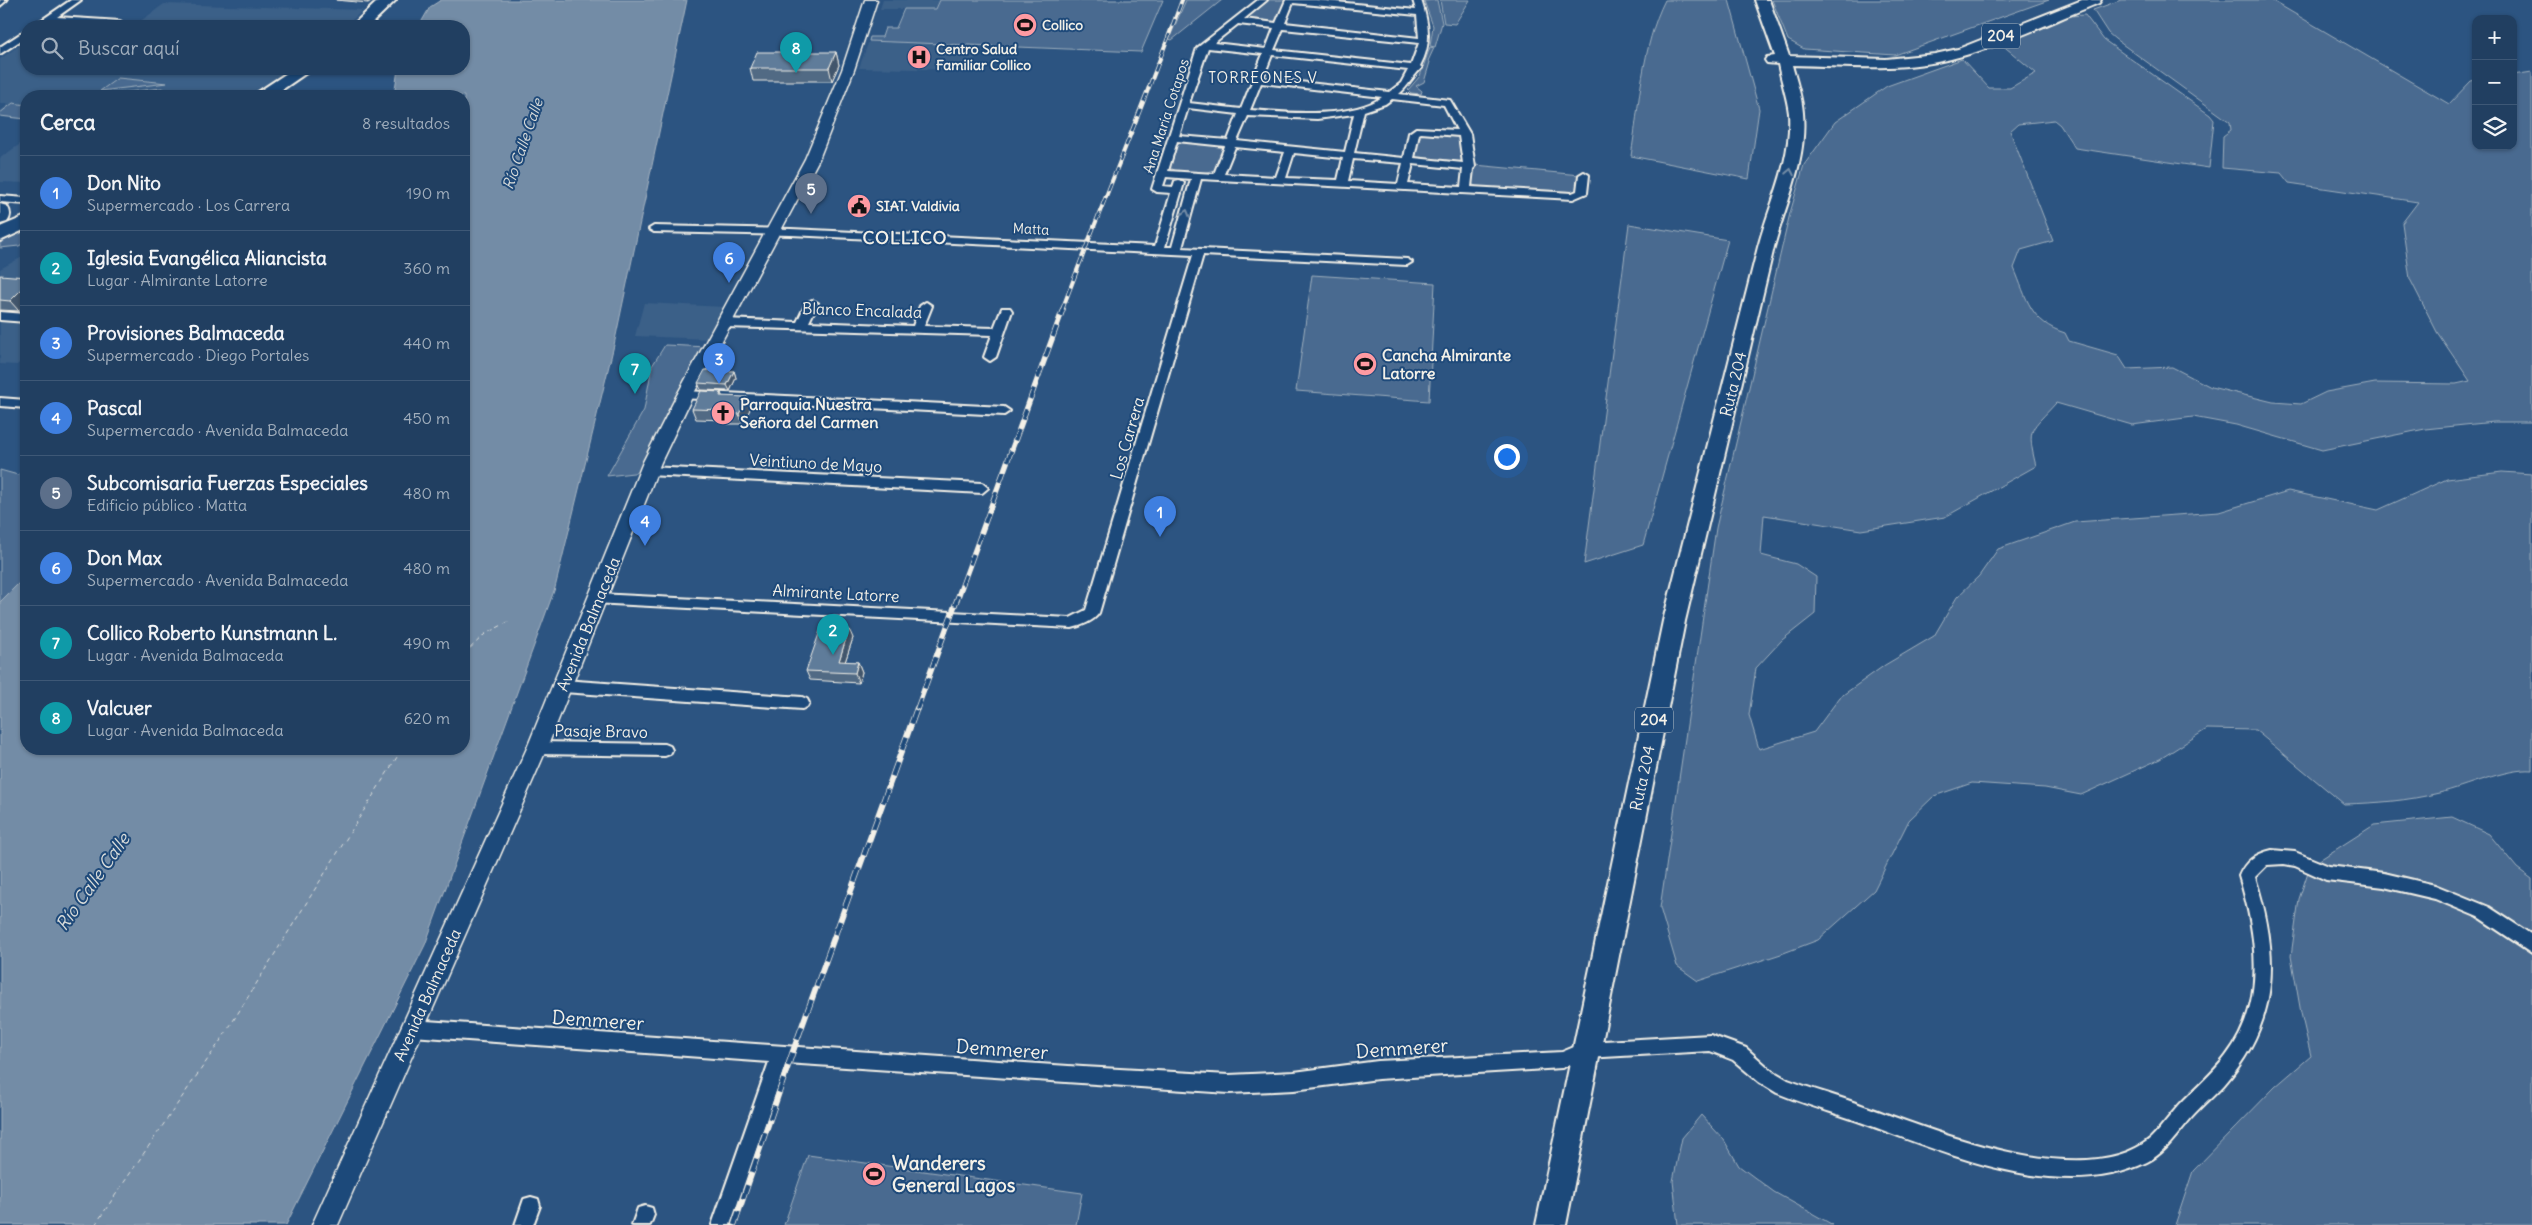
<!DOCTYPE html>
<html lang="es">
<head>
<meta charset="utf-8">
<style>
	:root { --surface:#213f61; --page:#294667; --text:#f1f3f6; --muted:#a2afbd; --line:#3e5876; --accent:#95b2f1 }
	body { margin:0; font-family:Delius,sans-serif; background:var(--page); color:var(--text) }
	.controls { position:absolute; right:15px; top:15px; display:grid; overflow:hidden; border-radius:10px; box-shadow:0 1px 4px #0004 }
	.controls button { width:45px; height:45px; display:grid; place-items:center; padding:0; border:0; border-bottom:1px solid var(--line); background:var(--surface); color:var(--text); font:25px sans-serif }
	.you { position:absolute; left:1506px; top:456px; width:18px; height:18px; margin:-12px; border:4px solid #fff; border-radius:50%; background:#1a73e8; box-shadow:0 0 0 8px #1a73e833 }
	.badge { display:grid; place-items:center; width:32px; height:32px; border-radius:50%; background:var(--accent); color:#fff; font-size:16px; font-weight:700 }
	.pin { position:absolute; translate:-50% -41px; filter:drop-shadow(0 1px 2px #0008) }
	.pin::after { content:''; position:absolute; top:26px; width:18px; height:15px; background:inherit; clip-path:polygon(0 0,100% 0,50% 100%) }
	.list { margin:0; padding:0; list-style:none }
	h2 { display:flex; justify-content:space-between; align-items:center; height:65px; margin:0; padding:0 20px; font-size:21px }
	h2 small { font-size:16px; font-weight:400; color:var(--muted) }
	.list li { display:grid; grid-template-columns:32px 1fr auto; gap:15px; align-items:center; box-sizing:border-box; height:75px; padding:0 20px; border-top:1px solid var(--line) }
	.list b { display:block; font-size:19px; white-space:nowrap }
	.list p { margin:0; font-size:16px; white-space:nowrap; color:var(--muted) }
	.list em { font-size:16px; font-style:normal; color:var(--muted) }
	.icon { flex:none; width:28px; height:28px; fill:none; stroke:currentColor; stroke-width:2; stroke-linecap:round; stroke-linejoin:round }
	.map { position:relative; flex:none; width:2532px; height:1225px; overflow:hidden }
	.search { position:absolute; background:var(--surface); box-shadow:0 1px 4px #0004; left:20px; top:20px; width:450px; height:55px; display:flex; align-items:center; gap:12px; box-sizing:border-box; padding:0 18px; border-radius:20px; color:var(--muted); font-size:19px }
	.panel { position:absolute; background:var(--surface); box-shadow:0 1px 4px #0004; left:20px; top:90px; width:450px; height:665px; border-radius:20px }
	.map>svg:first-child { display:block }
</style>
</head>
<body>
<div class="map">
<svg width="2532" height="1225" viewBox="0 0 2532 1225">
	<rect width="100%" height="100%" fill="#2c5481"/>
	<filter id="ink" filterUnits="userSpaceOnUse"><feTurbulence type="fractalNoise" baseFrequency=".02" numOctaves="2"/><feDisplacementMap in="SourceGraphic" scale="10" xChannelSelector="R" yChannelSelector="G"/><feConvolveMatrix kernelMatrix="1 2 1 2 8 2 1 2 1" color-interpolation-filters="sRGB"/></filter>
	<g filter="url(#ink)">
		<path fill="#3b6088" d="M883,0h57l-4,9h-56z
			M164,4l199,6 -17,16h-212z
			M26,41v28h263l-22,15 -23,12h-218v24l-26,-3v-6l10,-7 -10,-1v-44z
			M869,41l108,4 -4,25 -114,-2z
			M26,140v43l-26,-1v-24z
			M26,255v101l-9,9 -17,-1v-95z
			M644,303l81,4 -16,32 -74,-3z"/>
		<path fill="#496b90" stroke="#9eaebc" d="M940,0h223l-22,52 -272,-11 1,-4h12l3,-9h11l8,-19h32z
			M1186,0h36l-50,40 -3,-1z
			M1267,0h20l-10,23 -34,-3z
			M1437,0l5,23 -7,24 -5,-1 3,-20 -9,-25z
			M1440,0h30l-15,24 -11,-1z
			M1665,0h64l30,109 -10,70 -118,-23c8,-49 11,-111 34,-156z
			M1772,0h277l-154,55 -91,-6 -16,-9z
			M2121,0h150l178,104 22,-23 5,-1v66h37v-71l19,-3v350h-38l-69,7 -103,21 -86,-25 -43,-8 -61,8 -76,-22c-25,28 -30,23 -20,63l-91,51 -84,13 -97,-15 -3,40 35,9 20,13 -1,37 -33,26 -26,28 -7,47 10,34 55,-17 26,-35 45,-32 49,-29 23,-39 22,-21 19,-27 77,-27 144,-10 69,-21 90,19 69,-31 55,-7 30,2v296c-26,-2 -67,17 -93,23 -32,8 -62,10 -95,11l-89,-74 -48,-1 -47,30 -79,36 -36,-7 -73,-5 -38,13 -25,24 -35,70 -56,50 -37,14 -83,27 -21,-15 -17,-58 56,-380 74,-315 14,-48 31,-43 52,-36 75,-27 27,29h21l26,-15 -36,-30 69,-27 16,-1 19,25 106,75 4,5 -5,48 -134,-20 -15,-23 -6,-5 -36,4 -8,7 43,110 -32,9 -7,18c13,31 16,54 51,65l4,8 49,14 9,14 45,-2 39,20 62,15 28,2 25,-12 49,-9 81,1 14,-3 -33,-49 -27,-53 -8,-56 16,-21 -129,-19 -8,-10 -59,-5 1,-32 8,-6 -1,-8 -115,-83 -7,-6 -15,-23z
			M1430,47l4,1 -6,13 2,1 -6,20 -8,4 6,5 -1,3 -10,-1 -3,-3 12,-14z
			M118,78l49,5 -67,8z
			M162,88l6,5 -7,3h-68z
			M13,103l13,2v14l-26,-3v-3z
			M1419,132l41,3 5,26 -3,2 -48,-3z
			M1179,140l47,5 -10,24c-11,6 -37,7 -46,-2z
			M1475,165l105,10 -2,15 -6,3 -93,-5 -7,-4z
			M1629,224l99,16 -85,305 -59,19z
			M26,229v13l-7,4 -19,2v-5z
			M1312,275l123,8 -6,118 -133,-10z
			M665,345l43,2 -66,125 -35,4 37,-66 8,-44z
			M26,467v109l-26,26v-132l18,5z
			M2452,817l37,17 28,34 15,11v346h-357l18,-54 82,-84 36,-31 -10,-43 -10,-57 8,-57 11,-33 64,-41z
			M1701,1115l23,25 15,26 35,26 59,33h-155l-5,-44 9,-43z
			M808,1155l274,38 -6,32h-292z"/>
		<path fill="#738ca6" stroke="#a7b4c0" d="M441,0h246l-73,345 -59,243 -130,357 -139,280h-286v-623l26,-26v173h438v-653h-70l4,-27h66v-43h-45l11,-19z"/>
		<g fill="none" stroke-linecap="round" stroke-linejoin="round">
			<path stroke="#dadddb" stroke-width="1" stroke-dasharray="4.5 4" stroke-linecap="butt" d="M464,654l21,-20 27,-14
				M95,1225l130,-191 177,-285"/>
			<g stroke="#f4f1e8" stroke-width="4">
				<path id="street" d="M0,0h7l-7,6z
					M71,0h10l-24,17 63,4 4,3 -10,2 -64,-4 -7,4h-10z
					M1258,0h9l-23,19 32,4 10,-23h30l100,10 -3,-10h8c8,24 11,44 -1,66l2,2c-9,7 -13,18 -23,26l51,6 20,34 5,33 -2,2 -2,18 101,6 5,-2 2,-16 5,-3 5,3 -2,18 -14,6 -372,-20 -19,69 225,11 5,3 -5,3 -204,-10 -104,358c-5,8 -18,13 -27,15l-479,-25 -2,-4 2,-4 5,-1 472,24 16,-8 107,-355 -402,-20 -137,-3 -5,-3 5,-3 137,3 364,17 16,-53 -14,-1 -5,-3 45,-141zM1293,3l124,12 2,23 -134,-15zM1238,24l36,4 -8,21 -52,-6zM1283,29l136,14 -8,22 -137,-15zM1208,48l55,6 -22,55 -52,-6zM1272,55l136,15 -7,13 -12,9 -126,-14zM1261,83l121,14c-30,22 -97,16 -132,13zM1392,99l52,6 13,25 -41,-2 -7,5 -5,25 -50,-5 10,-42 21,-7zM1188,108l50,6 -10,26 -49,-4zM1354,114l-9,38 -108,-11 11,-25 69,3zM1421,133l38,3 4,27 -49,-5 5,-24zM1177,141l48,5 -11,28 -46,-3zM1235,147l50,5 -9,25 -52,-3zM1294,153l49,5 -5,22 -52,-2zM1353,159l50,4 -5,21 -50,-3zM1413,164l50,5 -2,18 -53,-3zM1166,177l25,2 -19,68h-7l19,-64 -5,-3 -4,1 -2,6 -10,-1z
					M26,30v7l-26,17v-7z
					M0,196l26,2v6l-26,-2z
					M812,300l6,3 -9,19 104,4 7,-20 6,-4 6,4 -8,20 70,2 8,-20h8l2,3 -16,46 -6,4 -6,-4 8,-22 -267,-8 -6,-4 6,-4 72,3 9,-19z
					M0,312l26,2v8l-26,-2z
					M685,391l319,16 6,4 -6,4 -323,-17 -2,-3z
					M0,398l26,2v8l-26,-2z
					M648,467l334,16 6,5 -6,5 -334,-18 -6,-4z
					M563,680l239,17 5,2 2,4 -2,4 -5,2 -239,-17 -5,-2 -2,-4 2,-4z
					M537,742l128,2 5,2 2,4 -2,4 -5,2 -128,-2 -5,-2 -2,-4 2,-4z
					M2272,850l23,2 34,14 55,7 51,12 54,22 43,28v18l-54,-36 -43,-18 -51,-12 -58,-7 -31,-14 -11,-2 -17,1 -12,12c25,78 25,144 -31,208 -10,11 -20,19 -30,30 -15,16 -27,37 -47,47 -85,42 -199,-8 -281,-38 -30,-11 -60,-19 -89,-31l-18,-11 -26,-22 -23,-9 -124,7 -24,10 -184,11 -84,11 -65,3 -443,-30 -56,162h-18l57,-163 -357,-26 -6,-2 -3,-6 3,-6 6,-2 671,47 146,8 65,-3 84,-11 184,-9 24,-10 124,-7 36,13 25,22 17,10c26,10 53,17 79,27 70,25 219,86 284,31 12,-12 21,-26 33,-38 14,-14 30,-28 42,-44 41,-53 31,-121 13,-180 7,-16 17,-22 33,-26z
					M531,1197l7,2 2,7 -7,19h-18l9,-26z
					M645,1206l7,2 2,7 -4,10h-18l6,-17z"/>
			</g>
			<g stroke="#f4f1e8" stroke-width="3">
				<path id="secondary" d="M865,0h12l-23,70 -35,89 -126,236 -32,67 -114,286 -209,477h-26l215,-477 116,-286 34,-67 128,-236 37,-89z"/>
			</g>
			<g stroke="#f4f1e8" stroke-width="4">
				<path id="primary" d="M1755,0h14l20,56 97,3 49,-5 23,-5 124,-49h19l-2,3c-53,21 -106,48 -162,59 -47,9 -97,4 -145,3 4,15 10,32 11,48 4,48 -17,89 -29,134l-89,374 -119,604h-30l127,-604 95,-374c12,-45 34,-86 31,-134 -2,-16 -8,-33 -11,-49l-11,-1 -2,-3 2,-3 8,-1z"/>
			</g>
			<g stroke="#f4f1e8" stroke-width="4">
				<path id="highway" d="M379,0h17l-27,26h-17z
					M293,69h19l-39,27h-21z
					M0,204l7,2c4,6 4,11 0,16l-7,2z
					M26,216v13l-26,12v-14z"/>
			</g>
			<use href="#street" fill="#1f4a7a" fill-rule="evenodd"/>
			<use href="#secondary" fill="#1f4a7a" fill-rule="evenodd"/>
			<use href="#primary" fill="#1f4a7a" fill-rule="evenodd"/>
			<use href="#highway" fill="#1f4a7a" fill-rule="evenodd"/>
			<g stroke="#f4f1e8" stroke-width="4">
				<path id="rail-far2" d="M1062,310c39,-104 82,-206 120,-310"/>
			</g>
			<g stroke="#f4f1e8" stroke-width="5.5">
				<path id="rail-far1" d="M917,709l146,-400"/>
			</g>
			<g stroke="#f4f1e8" stroke-width="6">
				<path id="rail" d="M734,1225l58,-171 125,-346"/>
			</g>
			<use href="#rail-far2" stroke="#1f4a7a" stroke-width="2.5" stroke-dasharray="8" stroke-linecap="butt"/>
			<use href="#rail-far1" stroke="#1f4a7a" stroke-width="4" stroke-dasharray="11" stroke-linecap="butt"/>
			<use href="#rail" stroke="#1f4a7a" stroke-width="4.5" stroke-dasharray="14" stroke-linecap="butt"/>
		</g>
		<path fill="#516a84" stroke="#f4f1e8" d="M336,0h36l-4,3z
			M836,52l3,13 -7,16h-79l-3,-13z
			M0,275l19,36 -19,-1z
			M734,371l2,7 -6,13 -29,-1 -3,-7z
			M721,392l1,4 29,11 -8,17h-16l-1,-4 -30,-1 -4,-10z
			M853,638l-8,24h13l4,10 -3,11 -49,-3 -4,-9z"/>
		<path fill="#42566c" stroke="#f4f1e8" d="M366,0h6l-4,3z
			M836,52l3,13 -7,16 -3,-13z
			M26,285v18l-7,8 -9,-10z
			M734,371l2,7 -6,13 -3,-6z
			M747,397l4,10 -8,17 -4,-10z
			M849,629l4,9 -11,33 -3,-10z
			M858,662l4,10 -3,11 -4,-10z"/>
		<path fill="#5e7b9a" stroke="#f4f1e8" d="M757,52h79l-7,16h-79z
			M0,275l26,2v8l-16,16 -10,-1z
			M705,370l29,1 -7,14 -29,-2z
			M701,391l20,1 -1,4 27,1 -8,17h-16l2,-4 -33,-1z
			M821,628l28,1 -10,32 19,1 -3,11 -49,-2z"/>
		<defs><path id="oneway-chevron" d="M-2-3.5L2.5 0L-2 3.5" fill="none" stroke-width="1.6" stroke-linecap="round" stroke-linejoin="round" transform="scale(1.25)"/></defs>
		<g stroke="#748da6">
			<use href="#oneway-chevron" transform="translate(1790 172) rotate(-79)"/>
			<use href="#oneway-chevron" transform="translate(1186 213) rotate(-74)"/>
		</g>
	</g>
	<defs>
		<g id="stadium-disc" transform="scale(1.25)"><circle r="9.5" fill="#ff9aa2" stroke="#1f4a7a"/><path d="M0-5a6.5 5 0 1 0 0 10a6.5 5 0 1 0 0-10ZM-3.5-1.8h7v3.6h-7Z" fill="#111"/></g>
		<g id="hospital-disc" transform="scale(1.25)"><circle r="9.5" fill="#ff9aa2" stroke="#1f4a7a"/><path d="M-5-5h3v3.5h4V-5h3V5h-3V1.5h-4V5h-3Z" fill="#111"/></g>
		<g id="civic-disc" transform="scale(1.25)"><circle r="9.5" fill="#ff9aa2" stroke="#1f4a7a"/><path d="M-.6-6.5H3V-4.5H.6V-3L4-1V1h2V6H-6V1h2V-1L-.6-3ZM-1.2 2.5V6h2.4V2.5Z" fill="#111"/></g>
		<g id="church-disc" transform="scale(1.25)"><circle r="9.5" fill="#ff9aa2" stroke="#1f4a7a"/><path d="M-1.2-6h2.4v3.5h3.3v2.4h-3.3V6h-2.4V-.1h-3.3v-2.4h3.3Z" fill="#111"/></g>
	</defs>
	<g fill-rule="evenodd">
		<use href="#stadium-disc" x="1025" y="25"/>
		<use href="#hospital-disc" x="919" y="57"/>
		<use href="#civic-disc" x="859" y="206"/>
		<use href="#stadium-disc" x="1365" y="364"/>
		<use href="#church-disc" x="723" y="413"/>
		<use href="#stadium-disc" x="874" y="1174"/>
	</g>
	<g text-anchor="middle" stroke-width="4" stroke-linejoin="round" paint-order="stroke">
		<g font-size="14" font-weight="bold" fill="#f4f1e8" stroke="#1f4a7a" text-anchor="start">
			<text x="1042" y="30">Collico</text>
			<text x="936" y="54">Centro Salud<tspan x="936" dy="16">Familiar Collico</tspan></text>
			<text x="876" y="211">SIAT. Valdivia</text>
		</g>
		<g font-size="14" fill="#f4f1e8" stroke="#1f4a7a">
			<text transform="translate(1166 116) rotate(-72)" y="5">Ana María Cotapos</text>
			<text transform="translate(1031 229) rotate(3)" y="5">Matta</text>
		</g>
		<g fill="#1f4a7a" stroke="#b4bfc7" stroke-width="1">
			<rect x="1982" y="23.5" width="38" height="25" rx="4"/>
			<rect x="1635" y="707.5" width="38" height="25" rx="4"/>
		</g>
		<g font-size="15" font-weight="bold" fill="#f4f1e8">
			<text x="2001" y="41">204</text>
			<text x="1654" y="725">204</text>
		</g>
		<g font-size="15" letter-spacing="1" fill="#f4f1e8" stroke="#1f4a7a">
			<text x="1263" y="83">TORREONES V</text>
		</g>
		<g font-size="15" font-style="italic" fill="#dadddb" stroke="#1f4a7a">
			<text transform="translate(523 144) rotate(-71)" y="5">Río Calle Calle</text>
		</g>
		<g font-size="16" fill="#f4f1e8" stroke="#1f4a7a">
			<text transform="translate(862 310) rotate(2)" y="6">Blanco Encalada</text>
			<text transform="translate(1733 384) rotate(-76)" y="6">Ruta 204</text>
			<text transform="translate(1127 438) rotate(-74)" y="6">Los Carrera</text>
			<text transform="translate(816 463) rotate(3)" y="6">Veintiuno de Mayo</text>
			<text transform="translate(836 593) rotate(3)" y="6">Almirante Latorre</text>
			<text transform="translate(588 624) rotate(-68)" y="6">Avenida Balmaceda</text>
			<text transform="translate(601 731) rotate(1)" y="6">Pasaje Bravo</text>
			<text transform="translate(1642 778) rotate(-78)" y="6">Ruta 204</text>
			<text transform="translate(427 995) rotate(-66)" y="6">Avenida Balmaceda</text>
		</g>
		<g font-size="16" font-weight="bold" fill="#f4f1e8" stroke="#1f4a7a" text-anchor="start">
			<text x="1382" y="361">Cancha Almirante<tspan x="1382" dy="18">Latorre</tspan></text>
			<text x="740" y="410">Parroquia Nuestra<tspan x="740" dy="18">Señora del Carmen</tspan></text>
		</g>
		<g font-size="18" font-weight="bold" letter-spacing="1" fill="#f4f1e8" stroke="#1f4a7a">
			<text x="905" y="244">COLLICO</text>
		</g>
		<g font-size="18" font-style="italic" fill="#dadddb" stroke="#1f4a7a">
			<text transform="translate(93 882) rotate(-55)" y="6">Río Calle Calle</text>
		</g>
		<g font-size="19" fill="#f4f1e8" stroke="#1f4a7a">
			<text transform="translate(598 1020) rotate(4)" y="7">Demmerer</text>
			<text transform="translate(1402 1048) rotate(-4)" y="7">Demmerer</text>
			<text transform="translate(1002 1049) rotate(4)" y="7">Demmerer</text>
		</g>
		<g font-size="19" font-weight="bold" fill="#f4f1e8" stroke="#1f4a7a" text-anchor="start">
			<text x="892" y="1170">Wanderers<tspan x="892" dy="22">General Lagos</tspan></text>
		</g>
	</g>
</svg>
<div class="controls">
<button>+</button>
<button>−</button>
<button><svg class="icon" aria-label="layers" viewBox="0 0 24 24"><path d="M12 4l9 5-9 5-9-5zM3 14l9 5 9-5"/></svg></button>
</div>
<div class="you"></div>
<div class="pin badge" style="left:1160px;top:537px;background:#3f7fe0">1</div>
<div class="pin badge" style="left:833px;top:655px;background:#0f9aa8">2</div>
<div class="pin badge" style="left:719px;top:384px;background:#3f7fe0">3</div>
<div class="pin badge" style="left:645px;top:546px;background:#3f7fe0">4</div>
<div class="pin badge" style="left:811px;top:214px;background:#5c6f8a">5</div>
<div class="pin badge" style="left:729px;top:283px;background:#3f7fe0">6</div>
<div class="pin badge" style="left:635px;top:394px;background:#0f9aa8">7</div>
<div class="pin badge" style="left:796px;top:73px;background:#0f9aa8">8</div>
<div class="search"><svg class="icon" aria-label="search" viewBox="0 0 24 24"><circle cx="10" cy="10" r="6"/><path d="M15 15l6 6"/></svg>Buscar aquí</div>
<section class="panel">
<h2>Cerca<small>8 resultados</small></h2>
<ul class="list">
<li><span class="badge" style="background:#3f7fe0">1</span><div><b>Don Nito</b><p>Supermercado · Los Carrera</p></div><em>190 m</em></li>
<li><span class="badge" style="background:#0f9aa8">2</span><div><b>Iglesia Evangélica Aliancista</b><p>Lugar · Almirante Latorre</p></div><em>360 m</em></li>
<li><span class="badge" style="background:#3f7fe0">3</span><div><b>Provisiones Balmaceda</b><p>Supermercado · Diego Portales</p></div><em>440 m</em></li>
<li><span class="badge" style="background:#3f7fe0">4</span><div><b>Pascal</b><p>Supermercado · Avenida Balmaceda</p></div><em>450 m</em></li>
<li><span class="badge" style="background:#5c6f8a">5</span><div><b>Subcomisaria Fuerzas Especiales</b><p>Edificio público · Matta</p></div><em>480 m</em></li>
<li><span class="badge" style="background:#3f7fe0">6</span><div><b>Don Max</b><p>Supermercado · Avenida Balmaceda</p></div><em>480 m</em></li>
<li><span class="badge" style="background:#0f9aa8">7</span><div><b>Collico Roberto Kunstmann L.</b><p>Lugar · Avenida Balmaceda</p></div><em>490 m</em></li>
<li><span class="badge" style="background:#0f9aa8">8</span><div><b>Valcuer</b><p>Lugar · Avenida Balmaceda</p></div><em>620 m</em></li>
</ul>
</section>
</div>
</body>
</html>
